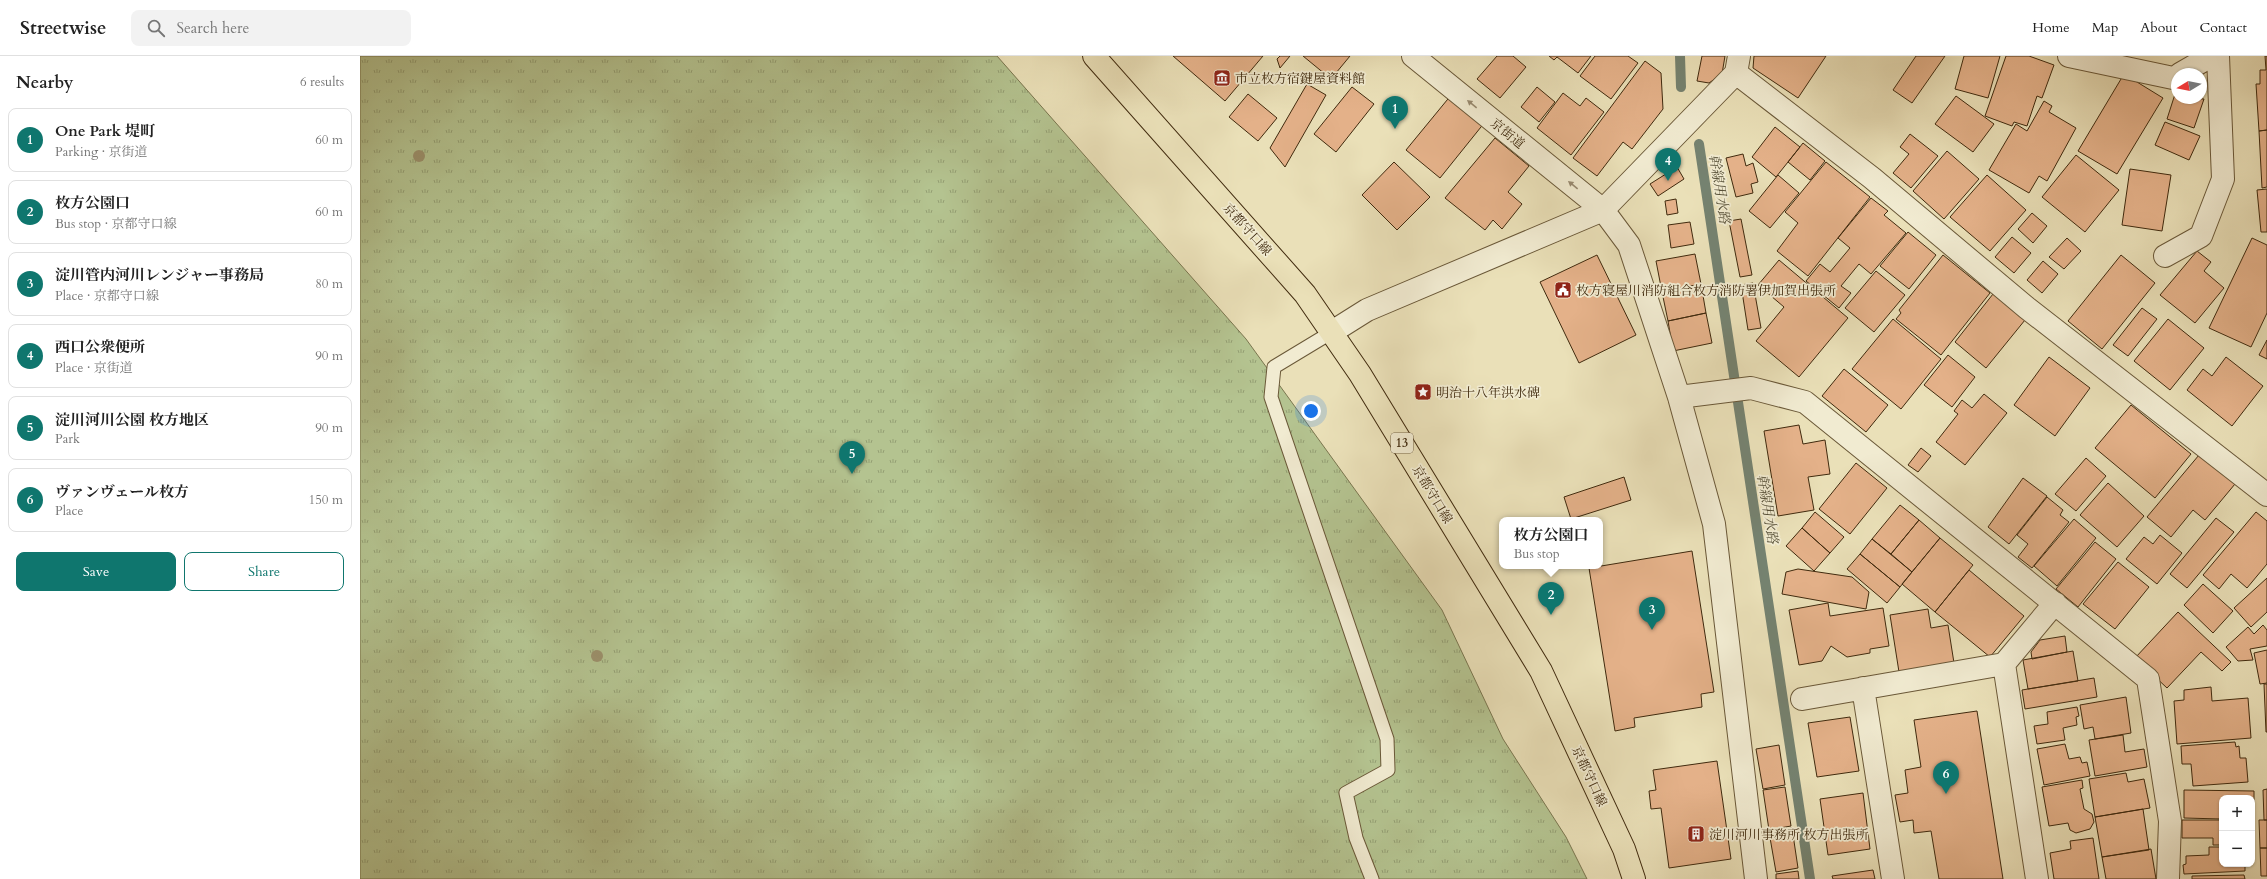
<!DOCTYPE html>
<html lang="en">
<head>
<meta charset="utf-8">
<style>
	:root { --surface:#fff; --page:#f2f2f2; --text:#222; --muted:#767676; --line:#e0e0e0; --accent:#0f766e }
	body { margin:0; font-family:Cardo,"Noto Serif JP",serif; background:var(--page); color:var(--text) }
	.controls { position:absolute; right:12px; bottom:12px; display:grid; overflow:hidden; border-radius:8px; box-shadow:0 1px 3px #0004 }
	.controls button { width:36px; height:36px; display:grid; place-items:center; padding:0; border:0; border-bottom:1px solid var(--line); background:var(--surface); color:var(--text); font:20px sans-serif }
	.compass { position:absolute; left:1811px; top:12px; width:36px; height:36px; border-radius:50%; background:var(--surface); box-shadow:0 1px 3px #0004; rotate:260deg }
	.you { position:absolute; left:951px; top:355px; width:14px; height:14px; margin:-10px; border:3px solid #fff; border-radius:50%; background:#1a73e8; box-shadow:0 0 0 6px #1a73e833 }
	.badge { display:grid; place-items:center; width:26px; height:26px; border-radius:50%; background:var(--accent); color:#fff; font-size:13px; font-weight:700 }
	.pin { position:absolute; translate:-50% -33px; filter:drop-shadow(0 1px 2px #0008) }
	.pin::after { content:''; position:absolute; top:21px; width:14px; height:12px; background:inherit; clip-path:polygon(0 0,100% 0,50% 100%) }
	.popup { position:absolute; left:1139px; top:461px; width:104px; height:52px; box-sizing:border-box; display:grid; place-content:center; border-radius:8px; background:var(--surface); filter:drop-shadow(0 1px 3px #0005); font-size:13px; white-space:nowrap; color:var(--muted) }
	.popup b { font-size:15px; color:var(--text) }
	.popup::after { content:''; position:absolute; left:50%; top:100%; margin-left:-8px; border:8px solid transparent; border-top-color:var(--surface) }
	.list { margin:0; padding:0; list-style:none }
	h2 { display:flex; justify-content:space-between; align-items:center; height:52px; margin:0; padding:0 16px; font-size:17px }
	h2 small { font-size:13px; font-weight:400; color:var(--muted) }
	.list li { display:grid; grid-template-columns:26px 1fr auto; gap:12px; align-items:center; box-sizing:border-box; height:64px; margin:0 8px 8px; padding:0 8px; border:1px solid var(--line); border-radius:8px }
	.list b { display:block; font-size:15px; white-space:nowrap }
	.list p { margin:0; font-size:13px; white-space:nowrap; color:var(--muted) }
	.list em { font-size:13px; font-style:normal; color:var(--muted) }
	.actions { display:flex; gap:8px; padding:12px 16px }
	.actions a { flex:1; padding:9px 0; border:1px solid var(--accent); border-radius:8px; text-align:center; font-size:14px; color:var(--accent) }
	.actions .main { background:var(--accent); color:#fff }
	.icon { flex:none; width:22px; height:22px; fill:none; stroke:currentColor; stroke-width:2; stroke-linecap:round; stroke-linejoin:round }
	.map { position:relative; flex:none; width:1907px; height:823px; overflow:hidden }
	header { display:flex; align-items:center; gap:24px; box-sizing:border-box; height:56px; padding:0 20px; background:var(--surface); border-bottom:1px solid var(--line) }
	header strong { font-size:19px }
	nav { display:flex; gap:22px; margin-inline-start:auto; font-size:14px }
	.search { width:280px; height:36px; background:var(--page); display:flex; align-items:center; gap:10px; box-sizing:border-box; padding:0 14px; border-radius:8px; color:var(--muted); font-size:15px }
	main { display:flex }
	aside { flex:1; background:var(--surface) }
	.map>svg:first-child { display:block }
</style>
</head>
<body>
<header>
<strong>Streetwise</strong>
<div class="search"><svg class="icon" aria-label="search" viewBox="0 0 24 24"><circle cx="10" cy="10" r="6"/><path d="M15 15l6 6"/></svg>Search here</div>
<nav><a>Home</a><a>Map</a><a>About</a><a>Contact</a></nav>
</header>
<main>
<aside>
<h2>Nearby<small>6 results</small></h2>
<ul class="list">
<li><span class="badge">1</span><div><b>One Park 堤町</b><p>Parking · 京街道</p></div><em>60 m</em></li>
<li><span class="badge">2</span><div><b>枚方公園口</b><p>Bus stop · 京都守口線</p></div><em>60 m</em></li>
<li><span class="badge">3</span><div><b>淀川管内河川レンジャー事務局</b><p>Place · 京都守口線</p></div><em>80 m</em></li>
<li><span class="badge">4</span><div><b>西口公衆便所</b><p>Place · 京街道</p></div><em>90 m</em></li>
<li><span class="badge">5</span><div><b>淀川河川公園 枚方地区</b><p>Park</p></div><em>90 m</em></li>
<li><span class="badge">6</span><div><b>ヴァンヴェール枚方</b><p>Place</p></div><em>150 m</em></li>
</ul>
<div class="actions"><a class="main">Save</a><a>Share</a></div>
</aside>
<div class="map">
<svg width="1907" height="823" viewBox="0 0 1907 823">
	<defs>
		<pattern id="grass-tufts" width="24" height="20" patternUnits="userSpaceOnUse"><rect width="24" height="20" fill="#b4c390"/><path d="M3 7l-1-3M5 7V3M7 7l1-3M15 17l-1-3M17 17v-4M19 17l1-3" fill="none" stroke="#949f74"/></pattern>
	</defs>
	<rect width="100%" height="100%" fill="#eae0b8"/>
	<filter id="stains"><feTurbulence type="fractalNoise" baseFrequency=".005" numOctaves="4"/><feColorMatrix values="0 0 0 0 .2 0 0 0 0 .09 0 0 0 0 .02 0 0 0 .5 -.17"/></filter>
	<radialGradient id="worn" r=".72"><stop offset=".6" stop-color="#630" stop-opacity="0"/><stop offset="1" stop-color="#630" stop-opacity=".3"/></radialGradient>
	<path fill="url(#grass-tufts)" stroke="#7a764f" d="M0,0h637l249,283 196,271 61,129 63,98 21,42h-1227z"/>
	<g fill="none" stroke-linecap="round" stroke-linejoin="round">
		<path stroke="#758270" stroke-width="10" d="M1320,0l1,31
			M1339,88l111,735"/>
	</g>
	<path fill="#e4b189" stroke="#402a0e" d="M813,0h90l-38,45z
		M920,0h10l-10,12 -3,-9z
		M943,0h47l-19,23z
		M1137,0h16l13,11 -26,31 -23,-19z
		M1189,0h42l-13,17 -21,-16 -3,3z
		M1235,0h33l10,7 -27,36 -31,-23z
		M1342,0h23l-3,18 -13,9 -12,-2z
		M1394,0h72l-28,42 -45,-30z
		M1556,0h29l-33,47 -19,-13z
		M1604,0h36l-12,42 -33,-9z
		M1646,0h23l25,9 -12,33 -5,-2 -10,30 -13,-4 -2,4 -27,-10z
		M1905,0h2v74l-8,1 -3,-47h4v-14h6z
		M1285,5l16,12 2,36 -31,40 -9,-7 -26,34 -24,-18z
		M1764,18l39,24 -46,76 -39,-23z
		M947,28l19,11 -41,72 -15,-19z
		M992,31l22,17 -38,48 -22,-18z
		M1177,31l18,15 -16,20 -18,-15z
		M1816,35l1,7 27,1 -10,29 -27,-9z
		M1203,37l17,13 6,-8 18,14 -33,43 -34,-27z
		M888,38l29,24 -19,23 -29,-24z
		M1092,38l33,28 -45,56 -34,-28z
		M1596,40l38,28 -21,28 -38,-28z
		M1684,45l8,5 -3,6 27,16 -29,53 -8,-5 -10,17 -40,-23 27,-46 11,7z
		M1805,66l35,14 -11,24 -34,-15z
		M1415,71l25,20 -24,30 -24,-20z
		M1907,74v57l-5,1 -3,-57z
		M1550,78l28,22 -27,32 -18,-15 16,-19 -9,-7z
		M1135,82l34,28 -21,26 14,12 -20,25 -9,-9 -8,10 -40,-32z
		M1443,87l22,18 -15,19 -22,-18z
		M1587,95l32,28 -35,40 -31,-28z
		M1383,98l3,12 7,-3 5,19 -7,2 2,9 -17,4 -10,-39z
		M1716,99l43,35 -34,42 -43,-35z
		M1034,106l36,35 -33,33 -35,-35z
		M1466,106l44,35 -62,79 -31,-25 21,-28 -13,-11z
		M1317,111l7,12 -26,17 -8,-12z
		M1770,113l41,6 -9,56 -40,-6z
		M1418,119l21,18 -29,35 -21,-17z
		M1627,119l39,35 -36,41 -40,-34z
		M1907,133v43h-6l-4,-42z
		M1511,142l17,13 -4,4 22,18 -35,41 -12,-10 -18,22 10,7 -12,15 -33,-27 14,-17 10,8 20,-24 -12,-10z
		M1316,143l2,14 -11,2 -2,-14z
		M1672,157l15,13 -14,17 -15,-14z
		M1381,163l11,56 -12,2 -11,-56z
		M1330,166l4,22 -23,4 -3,-23z
		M1548,176l28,23 -27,34 -29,-23z
		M1652,181l19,16 -17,20 -19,-16z
		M1707,182l14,13 -17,18 -15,-12z
		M1892,182l15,7v68l-16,34 -42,-19z
		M1837,195l14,11 -7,9 20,17 -29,35 -35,-28z
		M1335,198l6,30 -39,8 -6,-31z
		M1237,199l39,80 -57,28 -39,-81z
		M1583,199l47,38 -49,62 -45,-36 5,-6 -2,-3z
		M1761,199l34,28 -53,66 -34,-28z
		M1419,204l69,58 -49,59 -43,-36 28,-34 -26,-22z
		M1683,205l15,13 -16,19 -15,-13z
		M1516,215l29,24 -31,37 -29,-24z
		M1393,227l8,45 -13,2 -7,-45z
		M1341,228l5,29 -38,8 -6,-29z
		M1633,238l32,26 -39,48 -31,-26z
		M1782,252l15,11 -29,37 -15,-11z
		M1346,257l6,30 -39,8 -5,-30z
		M1533,263l48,40 -40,50 -49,-40z
		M1808,263l36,29 -34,42 -36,-29z
		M1907,284v19l-8,-4z
		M1588,299l27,22 -23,30 -28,-22z
		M1689,301l41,31 -35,48 -41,-31z
		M1866,301l37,29 -31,40 -45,-36 16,-21 9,7z
		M1484,313l44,36 -22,27 -44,-36z
		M1624,338l23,19 -42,52 -29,-23 22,-28 -4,-3 8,-11 10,8z
		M1771,349l60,49 -36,44 -60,-50z
		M1439,369l4,19 22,-4 5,34 -22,3 6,33 -36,6 -14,-85z
		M1561,392l10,8 -13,16 -10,-7z
		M1839,399l36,29 -30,36 -12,-10 -22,27 -24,-20z
		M1726,402l20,18 -30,35 -21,-17z
		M1496,407l31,25 -37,46 -31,-25z
		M1264,421l7,23 -60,19 -7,-22z
		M1663,422l24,18 -38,48 -21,-17z
		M1748,427l36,33 -27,31 -37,-32z
		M1687,441l16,13 -3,5 9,7 -37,46 -14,-11 10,-13 -11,-9z
		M1540,449l19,15 -28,34 -19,-15z
		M1455,456l29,25 -14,16 -28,-25z
		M1896,456l11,9v43l-20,24 -16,-14 -12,15 -16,-14z
		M1856,462l18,14 -47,56 -17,-14z
		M1714,463l22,19 -39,48 -23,-20z
		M1559,464l21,18 -28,34 -21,-18z
		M1442,472l28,25 -16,18 -28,-25z
		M1800,479l22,18 -25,31 -31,-25 18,-22 9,7z
		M1580,482l33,27 -38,47 -33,-28z
		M1512,483l40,33 -12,15 -40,-33z
		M1735,486l21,17 -38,48 -22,-18z
		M1332,495l22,141 -13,2 1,13 -68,11 1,9 -20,4 -26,-163z
		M1500,498l40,33 -13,16 -40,-34z
		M1758,506l31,25 -34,42 -32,-25z
		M1438,513l54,8 17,15 -3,17 -84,-15 4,-22z
		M1609,514l55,46 -34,41 -55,-45z
		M1907,522v34l-16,15 -17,-19z
		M1843,528l30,27 -20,22 -29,-28z
		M1468,547l2,13 53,-8 6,38 -19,3v4l-23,4 -16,-11 -9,15 -23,4 -10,-55z
		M1568,553l3,19 17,-3 6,38 -55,9 -9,-57z
		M1818,556l53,50 -9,9 -21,-19 -34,36 -32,-30z
		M1903,569l4,5v16l-17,3 3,11 -15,1 -12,-14 22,-20 6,7z
		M1705,580l2,16 -35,7 -1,-7 9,-12z
		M1907,594v33l-7,1 -6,-31z
		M1713,595l5,30 -50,8 -5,-29z
		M1734,622l3,19 -72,12 -3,-19z
		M1904,628h3v48h-1z
		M1851,631l1,14 36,-3 3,40 -74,6 -3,-43 10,-1v-10z
		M1766,641l5,36 -36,6 -2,-12 -9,2 -4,-24z
		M1717,651l2,9 -3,1 1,8 -14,3 2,12 -28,4 -3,-18 14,-2 -1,-12z
		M1617,655l26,168h-64l-8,-48 -17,2 -1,-13 -13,2 -5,-27 13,-2 -3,-23 16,-3 -7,-47z
		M1490,661l9,54 -42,6 -9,-54z
		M1763,679l2,17 19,-3 3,18 -52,9 -6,-36z
		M1875,686l1,5 3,-1 1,12h6l2,24 -55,4 -2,-22h-9l-1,-18z
		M1705,688l4,15 11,-2 2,6 5,-1 3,14 -46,9 -7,-36z
		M1419,689l6,40 -22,4 -7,-40z
		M1357,705l14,98 -62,9 -8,-60 -10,1 -2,-18 7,-1 -3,-20z
		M1766,717l2,9 16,-3 6,29 -55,9 -6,-38z
		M1722,724l1,8 -3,1 4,20 8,5 2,8 -4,7 -14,4 -6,-3 -2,-7 -19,3 -7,-39z
		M1425,731l6,39 -22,4 -6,-40z
		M1907,733v31h-3l-1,-30z
		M1824,734l70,1v28h-2v-21h-30v21l-38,-1z
		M1503,737l7,56 -42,6 -8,-56z
		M1783,753l6,41 -47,7 -7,-40z
		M1822,764h40v25h-9v-7h-31z
		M1899,764h8v28h-7z
		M1432,772l6,40 -22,4 -7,-40z
		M1733,782l6,41h-45l-4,-26 21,-4 -1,-8z
		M1849,791h13v17h23v7l-61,3 -1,-9 3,-1v-8l23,-1z
		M1900,792h7v28h-6z
		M1791,793l5,30h-50l-4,-22z
		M1513,814l2,9h-42l-1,-3z
		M1438,815l1,8h-23v-5z
		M1884,819l1,4h-53v-3z"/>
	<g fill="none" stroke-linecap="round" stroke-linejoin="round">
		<g stroke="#6a5838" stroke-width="15">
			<path id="lane" d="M972,276l-58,35 -3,30 116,342 1,31 -42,23 10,45 16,41"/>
		</g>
		<g stroke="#6a5838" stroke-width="24">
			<path id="street" d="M1053,0l190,154 26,35 50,152 35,127 42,355
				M1709,0l104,22 4,-2
				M1376,17l136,105 155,130 240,187
				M1820,18l31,-18
				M1805,200l36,-20 22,-57 -5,-123
				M972,276l35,-22 236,-100 133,-137 3,-17
				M1319,341l72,-9 54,14 343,277 22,142 -2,58
				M1644,608l33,215
				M1503,632l30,191
				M1442,643l202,-35 51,-61"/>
		</g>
		<g stroke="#402a0e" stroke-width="24">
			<path id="primary" d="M734,0l211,238 55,80 181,297 83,178 10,30"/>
		</g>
		<use href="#lane" stroke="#f1ebd1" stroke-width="13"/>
		<use href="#street" stroke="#f1ebd1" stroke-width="22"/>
		<use href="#primary" stroke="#eae0b8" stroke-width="22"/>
	</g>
	<g fill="#9c916c">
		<circle cx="59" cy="100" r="6"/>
		<circle cx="237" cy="600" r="6"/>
	</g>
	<defs><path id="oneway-solid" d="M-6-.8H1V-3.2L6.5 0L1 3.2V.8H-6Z"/></defs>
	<g fill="#988a70">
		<use href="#oneway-solid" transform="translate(1112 48) rotate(-141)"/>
		<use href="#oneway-solid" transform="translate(1213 129) rotate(-141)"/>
	</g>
	<defs>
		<g id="museum-square" transform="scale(0.9)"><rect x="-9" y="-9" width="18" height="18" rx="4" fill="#8f2418" stroke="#f1ebd1"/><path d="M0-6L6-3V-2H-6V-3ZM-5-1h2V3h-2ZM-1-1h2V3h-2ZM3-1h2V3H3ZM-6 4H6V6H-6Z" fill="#fff"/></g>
		<g id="civic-square" transform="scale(0.9)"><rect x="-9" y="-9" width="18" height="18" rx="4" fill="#8f2418" stroke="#f1ebd1"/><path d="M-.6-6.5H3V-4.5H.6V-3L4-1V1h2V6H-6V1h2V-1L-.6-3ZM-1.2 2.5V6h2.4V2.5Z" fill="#fff"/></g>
		<g id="sight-square" transform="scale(0.9)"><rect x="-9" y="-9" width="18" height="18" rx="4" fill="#8f2418" stroke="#f1ebd1"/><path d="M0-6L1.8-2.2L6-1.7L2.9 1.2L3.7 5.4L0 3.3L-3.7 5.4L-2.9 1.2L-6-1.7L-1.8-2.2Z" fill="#fff"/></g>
		<g id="building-square" transform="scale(0.9)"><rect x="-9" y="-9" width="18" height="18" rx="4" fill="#8f2418" stroke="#f1ebd1"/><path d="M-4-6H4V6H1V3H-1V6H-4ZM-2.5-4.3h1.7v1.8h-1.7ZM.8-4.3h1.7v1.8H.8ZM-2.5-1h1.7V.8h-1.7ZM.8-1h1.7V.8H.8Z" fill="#fff"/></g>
	</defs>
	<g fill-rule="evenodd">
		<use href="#museum-square" x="862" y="22"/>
		<use href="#civic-square" x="1203" y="234"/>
		<use href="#sight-square" x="1063" y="336"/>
		<use href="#building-square" x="1336" y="778"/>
	</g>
	<g text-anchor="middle" stroke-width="3.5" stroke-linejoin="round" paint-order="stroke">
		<rect fill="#f1ebd1" stroke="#756448" stroke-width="1" x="1031" y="377" width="22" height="20" rx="3"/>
		<g font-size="12" font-weight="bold" fill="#402a0e">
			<text x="1042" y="391">13</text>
		</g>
		<g font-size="13" fill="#402a0e" stroke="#f1ebd1" text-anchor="start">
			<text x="875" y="27">市立枚方宿鍵屋資料館</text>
			<text x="1216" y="239">枚方寝屋川消防組合枚方消防署伊加賀出張所</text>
			<text x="1076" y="341">明治十八年洪水碑</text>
			<text x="1349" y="783">淀川河川事務所 枚方出張所</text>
		</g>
		<g font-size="13" fill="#402a0e" stroke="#f1ebd1">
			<text transform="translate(1148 77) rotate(39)" y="5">京街道</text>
			<text transform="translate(888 173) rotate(48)" y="5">京都守口線</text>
			<text transform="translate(1073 438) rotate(59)" y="5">京都守口線</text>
			<text transform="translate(1230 720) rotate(65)" y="5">京都守口線</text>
		</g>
		<g font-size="14" font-style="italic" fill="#564f37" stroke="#f1ebd1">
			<text transform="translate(1360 133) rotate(81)" y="5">幹線用水路</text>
			<text transform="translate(1408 453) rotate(81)" y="5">幹線用水路</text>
		</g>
	</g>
	<rect width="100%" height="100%" filter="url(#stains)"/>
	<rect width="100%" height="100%" fill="url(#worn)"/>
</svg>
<div class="controls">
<button>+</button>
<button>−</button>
</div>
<svg class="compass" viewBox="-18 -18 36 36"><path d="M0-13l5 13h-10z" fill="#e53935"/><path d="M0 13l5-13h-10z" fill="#767676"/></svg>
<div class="you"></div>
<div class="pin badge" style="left:1035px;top:73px">1</div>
<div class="pin badge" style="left:1191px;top:559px">2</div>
<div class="popup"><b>枚方公園口</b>Bus stop</div>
<div class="pin badge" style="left:1292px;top:574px">3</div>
<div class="pin badge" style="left:1308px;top:125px">4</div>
<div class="pin badge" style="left:492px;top:418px">5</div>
<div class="pin badge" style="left:1586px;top:738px">6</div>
</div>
</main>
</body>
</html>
